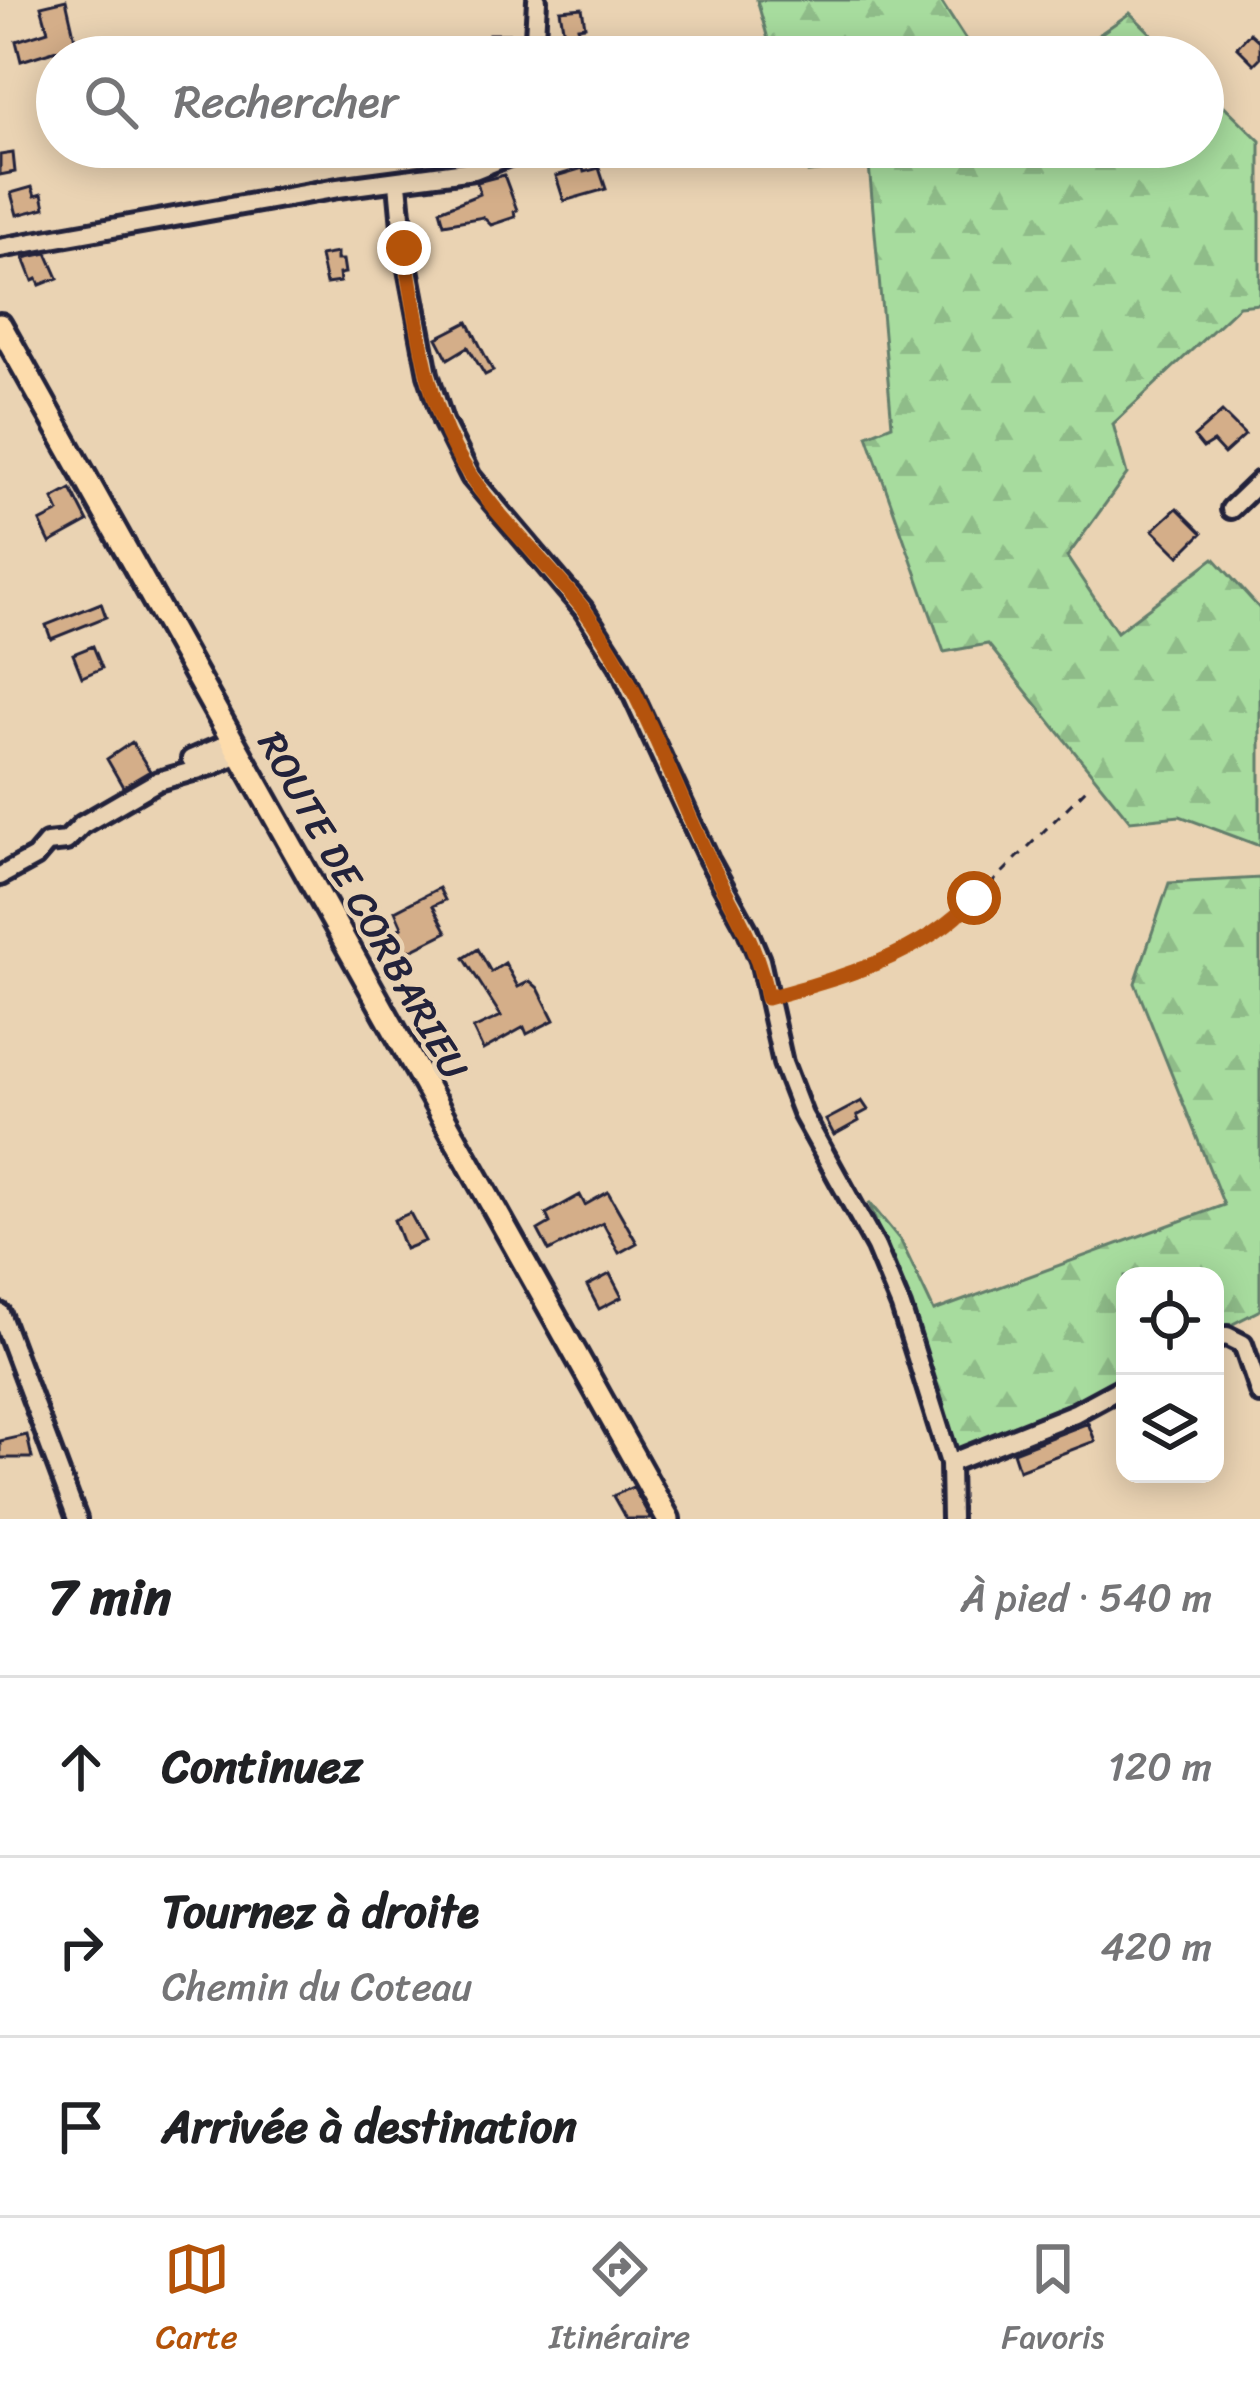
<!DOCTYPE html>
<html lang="fr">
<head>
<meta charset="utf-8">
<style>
	:root { --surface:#fff; --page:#f2f2f2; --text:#202124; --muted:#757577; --line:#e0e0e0; --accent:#b45309 }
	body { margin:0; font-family:Sriracha,sans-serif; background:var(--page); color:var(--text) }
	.controls { position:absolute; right:36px; bottom:36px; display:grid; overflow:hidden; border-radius:24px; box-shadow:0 6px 30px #0003 }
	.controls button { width:108px; height:108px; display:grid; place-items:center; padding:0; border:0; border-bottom:3px solid var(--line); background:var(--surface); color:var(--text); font:60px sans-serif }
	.stop { position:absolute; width:36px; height:36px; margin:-27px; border:9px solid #b45309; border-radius:50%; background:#fff }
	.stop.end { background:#b45309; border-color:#fff; box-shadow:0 3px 12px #0008 }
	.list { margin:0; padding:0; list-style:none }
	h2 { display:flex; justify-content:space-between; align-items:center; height:156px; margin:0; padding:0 48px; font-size:51px }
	h2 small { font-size:39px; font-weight:400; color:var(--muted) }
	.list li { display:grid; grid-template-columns:78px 1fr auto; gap:36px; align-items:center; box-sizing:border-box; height:180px; padding:0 48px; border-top:3px solid var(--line) }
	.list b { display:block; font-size:45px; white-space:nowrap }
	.list p { margin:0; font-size:39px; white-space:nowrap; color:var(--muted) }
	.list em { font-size:39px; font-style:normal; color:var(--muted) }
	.icon { flex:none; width:66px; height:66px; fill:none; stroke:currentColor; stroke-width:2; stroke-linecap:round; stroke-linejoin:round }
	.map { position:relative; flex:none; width:1260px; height:1519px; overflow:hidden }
	.search { position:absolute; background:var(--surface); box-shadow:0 6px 30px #0003; left:36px; right:36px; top:36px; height:132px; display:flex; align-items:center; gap:30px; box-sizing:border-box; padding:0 42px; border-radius:66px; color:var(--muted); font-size:45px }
	.sheet { height:696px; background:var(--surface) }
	nav { display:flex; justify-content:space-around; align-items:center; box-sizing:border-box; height:168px; border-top:3px solid var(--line); background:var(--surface); font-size:33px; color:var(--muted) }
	nav a { display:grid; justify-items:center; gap:6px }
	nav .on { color:var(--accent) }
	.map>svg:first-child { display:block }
</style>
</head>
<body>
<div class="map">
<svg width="1260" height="1519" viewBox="0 0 1260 1519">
	<defs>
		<pattern id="forest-firs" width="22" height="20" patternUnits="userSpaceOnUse" patternTransform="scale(3)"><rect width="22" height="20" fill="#a7dc9e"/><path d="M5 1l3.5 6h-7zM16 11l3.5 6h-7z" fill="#8fbc89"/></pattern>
	</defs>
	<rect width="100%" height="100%" fill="#ead3b3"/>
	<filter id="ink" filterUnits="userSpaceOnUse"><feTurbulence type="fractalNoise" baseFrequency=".00833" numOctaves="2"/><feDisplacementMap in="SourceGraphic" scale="24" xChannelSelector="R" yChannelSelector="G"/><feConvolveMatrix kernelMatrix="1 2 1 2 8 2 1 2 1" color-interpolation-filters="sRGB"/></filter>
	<g filter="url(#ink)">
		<path fill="url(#forest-firs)" stroke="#647f6c" stroke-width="3" d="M757,0h183l37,57h-204z
			M1130,13l45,44h-108z
			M1203,85l57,56v163l-21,2 -126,118 14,50 -60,83 50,75 97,-74 46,51v237l-80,-30 -50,5 -142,-177 -44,8 -77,-217 25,-10 -23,-260 -61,7 -8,-25h403z
			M1260,878v432l-45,23v-57h-90v104l-171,71 -85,-249 32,39 33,70 290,-106 -89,-222 34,-100z"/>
		<path fill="#d4ae89" stroke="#22223b" stroke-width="3" d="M66,0l10,44 -55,17 -5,-20 32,-10 -7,-25z
			M582,8l3,18 -7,1 1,5 -15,2 -4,-24z
			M1250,33l10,9v16l-6,6 -17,-17z
			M489,34h20l2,23h-21z
			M13,153l2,19 -15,3v-20z
			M583,168l1,4 15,-4 7,21 -42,12 -8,-25z
			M504,175l13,35 -3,1 1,6 -24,8 -8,-8 -39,7 -4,-14 40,-16 -3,-12z
			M32,187l3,9 7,-2 3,14 -28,7 -6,-22z
			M47,253l11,25 -18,7 -3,-6 -4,2 -9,-23z
			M337,253v7h6l2,13 -6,1 1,8 -14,2 -6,-28z
			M468,322l25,49 -8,4 -17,-28 -20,12 -11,-21z
			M1222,412l23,23 -21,19 -11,-12 -10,6 -9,-11z
			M71,489l17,33 -38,21 -10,-21 19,-10 -6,-13z
			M1177,508l25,25 -23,23 -26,-26z
			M101,603l5,14 -55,22 -5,-14z
			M93,646l9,22 -20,9 -9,-23z
			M132,742l18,29 -27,16 -16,-28z
			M439,888l6,12 -12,6 14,26 -50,25 -11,-21 16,-9 -7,-16z
			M478,949l13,23 14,-9 13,24 12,-6 8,7 16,32 -27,14 -3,-7 -41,23 -10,-21 28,-13 -37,-58z
			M862,1101l6,9 -11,6 2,5 -25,14 -8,-15z
			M608,1192l29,51 -18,10 -16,-30 -54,28 -11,-21 12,-7 -4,-9 34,-19 5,10z
			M410,1213l15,28 -20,8 -11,-29z
			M610,1274l12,23 -23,12 -12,-23z
			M1088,1423l7,18 -76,29 -6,-18z
			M27,1435l5,23h-32v-17z
			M633,1487l18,32h-25l-13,-23z"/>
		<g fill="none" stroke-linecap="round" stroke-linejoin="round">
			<g stroke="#22223b" stroke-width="26">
				<path id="minor" d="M534,57l3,-57
					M398,183l6,65 24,126 15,47 28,56 112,132 36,56 90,195 38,69 13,31 23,103 20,52 73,132 25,60 49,156 1,56
					M0,248l338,-60 136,-18 35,-14 5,-9
					M1231,509l29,-28
					M191,759l40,-17
					M0,876l35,-19 12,-14 19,-2 16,-16 76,-44 56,-16 24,-11
					M0,1313l77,206
					M1215,1338l12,-2 16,8 17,50
					M950,1463l125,-50 50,-27"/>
			</g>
			<g stroke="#22223b" stroke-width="30">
				<path id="major" d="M0,325l668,1194"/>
			</g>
			<path stroke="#22223b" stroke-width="3" stroke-dasharray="9 9" stroke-linecap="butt" d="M786,993c58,-16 122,-40 171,-75l133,-133"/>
			<use href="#minor" stroke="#ead3b3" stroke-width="16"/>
			<use href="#major" stroke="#fddcac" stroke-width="21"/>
		</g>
	</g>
	<g fill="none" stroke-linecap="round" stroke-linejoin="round" filter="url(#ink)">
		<path stroke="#b45309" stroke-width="15" d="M404,248c13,67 19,141 51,202 30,58 85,105 126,156 57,73 87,168 127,251 24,51 49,84 59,141 70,-19 158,-43 207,-100"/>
	</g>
	<g text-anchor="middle" stroke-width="9" stroke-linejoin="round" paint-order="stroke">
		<g font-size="39" fill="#22223b" stroke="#ead3b3">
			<text transform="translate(364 905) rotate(61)" y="14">ROUTE DE CORBARIEU</text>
		</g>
	</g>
</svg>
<div class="controls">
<button><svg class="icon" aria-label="locate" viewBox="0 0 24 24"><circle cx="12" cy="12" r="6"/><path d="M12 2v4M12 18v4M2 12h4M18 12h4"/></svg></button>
<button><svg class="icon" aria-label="layers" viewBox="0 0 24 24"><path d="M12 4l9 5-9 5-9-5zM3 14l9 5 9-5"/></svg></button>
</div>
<div class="stop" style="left:974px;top:898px"></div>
<div class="stop end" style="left:404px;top:248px"></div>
<div class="search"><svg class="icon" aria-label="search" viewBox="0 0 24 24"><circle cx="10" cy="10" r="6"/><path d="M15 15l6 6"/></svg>Rechercher</div>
</div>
<section class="sheet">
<h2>7 min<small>À pied · 540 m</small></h2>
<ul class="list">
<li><svg class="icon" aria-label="ahead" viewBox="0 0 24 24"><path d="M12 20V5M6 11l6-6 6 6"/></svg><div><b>Continuez</b></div><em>120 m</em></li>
<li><svg class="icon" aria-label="right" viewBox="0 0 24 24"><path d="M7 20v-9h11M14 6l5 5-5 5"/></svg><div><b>Tournez à droite</b><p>Chemin du Coteau</p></div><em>420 m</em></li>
<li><svg class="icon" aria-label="arrive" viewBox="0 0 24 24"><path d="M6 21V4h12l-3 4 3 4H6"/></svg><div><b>Arrivée à destination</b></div></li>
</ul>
</section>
<nav>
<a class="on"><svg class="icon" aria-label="map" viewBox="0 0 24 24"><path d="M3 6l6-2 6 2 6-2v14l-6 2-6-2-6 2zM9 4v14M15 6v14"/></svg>Carte</a>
<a><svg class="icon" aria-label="directions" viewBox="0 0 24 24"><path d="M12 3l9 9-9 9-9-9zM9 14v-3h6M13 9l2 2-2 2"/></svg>Itinéraire</a>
<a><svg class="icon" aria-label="saved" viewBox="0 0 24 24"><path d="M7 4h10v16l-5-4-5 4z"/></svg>Favoris</a>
</nav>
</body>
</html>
